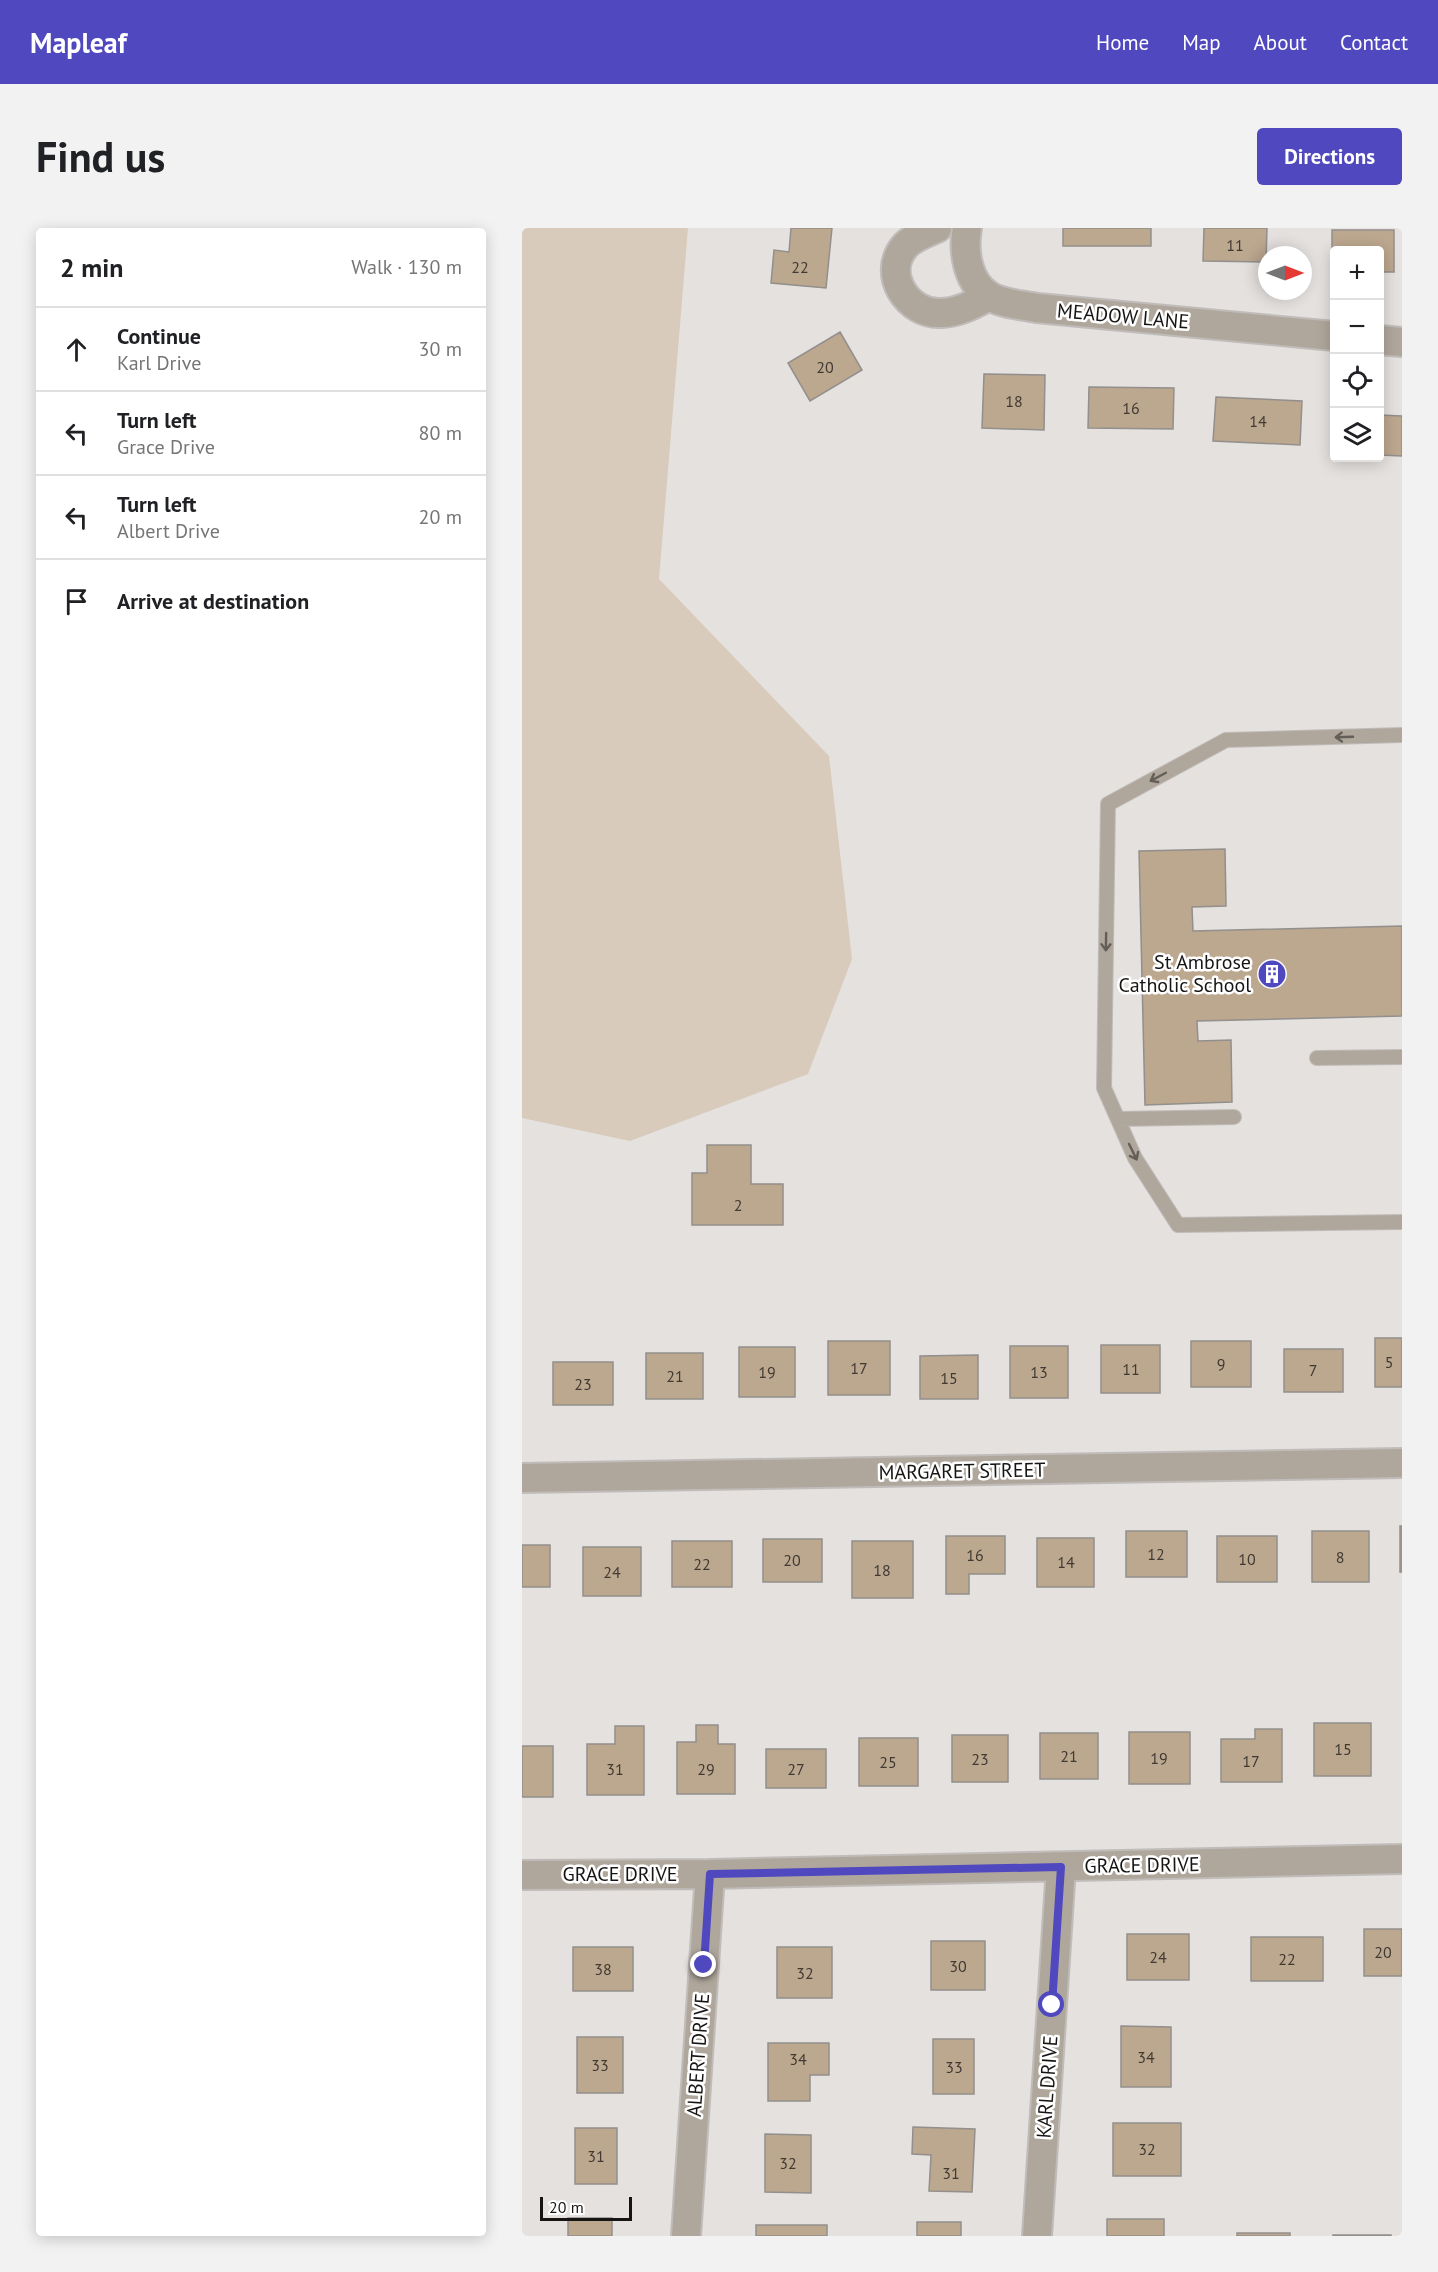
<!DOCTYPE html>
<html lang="en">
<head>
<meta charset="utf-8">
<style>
	:root { --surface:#fff; --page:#f2f2f2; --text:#202124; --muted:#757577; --line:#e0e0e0; --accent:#5048bf }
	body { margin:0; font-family:"PT Sans",sans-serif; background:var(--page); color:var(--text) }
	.controls { position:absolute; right:18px; top:18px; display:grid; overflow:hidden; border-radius:6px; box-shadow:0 3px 15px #0003 }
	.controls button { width:54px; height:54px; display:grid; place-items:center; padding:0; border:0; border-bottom:2px solid var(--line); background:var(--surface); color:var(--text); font:30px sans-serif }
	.compass { position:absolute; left:736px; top:18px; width:54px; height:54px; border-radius:50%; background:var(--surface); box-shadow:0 3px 15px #0003; rotate:90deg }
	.scale { position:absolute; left:18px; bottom:15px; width:92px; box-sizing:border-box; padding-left:6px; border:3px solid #161514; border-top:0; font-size:16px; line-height:21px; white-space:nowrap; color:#161514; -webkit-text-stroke:4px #fff; paint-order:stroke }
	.stop { position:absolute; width:18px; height:18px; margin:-14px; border:4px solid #5048bf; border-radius:50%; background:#fff }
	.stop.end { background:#5048bf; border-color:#fff; box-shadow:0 2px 6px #0008 }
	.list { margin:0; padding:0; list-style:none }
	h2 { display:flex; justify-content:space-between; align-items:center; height:78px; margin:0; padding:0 24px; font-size:26px }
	h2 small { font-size:20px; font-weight:400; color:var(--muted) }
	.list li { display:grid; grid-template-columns:39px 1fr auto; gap:18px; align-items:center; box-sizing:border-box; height:84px; padding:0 24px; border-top:2px solid var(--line) }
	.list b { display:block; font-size:22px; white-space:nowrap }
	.list p { margin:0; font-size:20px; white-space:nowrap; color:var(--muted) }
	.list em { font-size:20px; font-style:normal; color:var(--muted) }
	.icon { flex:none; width:33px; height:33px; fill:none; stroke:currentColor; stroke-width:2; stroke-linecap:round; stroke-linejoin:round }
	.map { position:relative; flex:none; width:880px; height:2008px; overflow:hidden; border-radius:6px }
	header { display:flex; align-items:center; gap:36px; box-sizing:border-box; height:84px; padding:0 30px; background:var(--accent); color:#fff }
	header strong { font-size:28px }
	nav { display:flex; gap:33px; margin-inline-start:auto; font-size:21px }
	.intro { display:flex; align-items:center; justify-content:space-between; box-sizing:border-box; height:144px; padding:0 36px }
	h1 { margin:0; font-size:42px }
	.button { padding:15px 27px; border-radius:6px; background:var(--accent); color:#fff; font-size:21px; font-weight:700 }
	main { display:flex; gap:36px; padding:0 36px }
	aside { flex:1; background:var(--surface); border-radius:6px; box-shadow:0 3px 15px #0003 }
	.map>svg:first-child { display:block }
</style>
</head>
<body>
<header>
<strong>Mapleaf</strong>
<nav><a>Home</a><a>Map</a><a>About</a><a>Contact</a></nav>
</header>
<div class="intro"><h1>Find us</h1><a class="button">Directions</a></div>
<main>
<aside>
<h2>2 min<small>Walk · 130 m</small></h2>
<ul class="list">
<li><svg class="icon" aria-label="ahead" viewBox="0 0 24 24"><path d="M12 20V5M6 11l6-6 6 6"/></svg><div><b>Continue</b><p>Karl Drive</p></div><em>30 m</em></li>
<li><svg class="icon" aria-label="left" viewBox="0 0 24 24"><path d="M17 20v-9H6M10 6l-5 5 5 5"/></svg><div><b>Turn left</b><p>Grace Drive</p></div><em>80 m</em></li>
<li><svg class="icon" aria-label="left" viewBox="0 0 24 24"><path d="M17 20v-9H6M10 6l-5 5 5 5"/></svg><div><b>Turn left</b><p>Albert Drive</p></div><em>20 m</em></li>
<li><svg class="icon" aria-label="arrive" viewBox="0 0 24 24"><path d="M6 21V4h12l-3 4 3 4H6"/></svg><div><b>Arrive at destination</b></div></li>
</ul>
</aside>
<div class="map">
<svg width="880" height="2008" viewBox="0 0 880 2008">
	<rect width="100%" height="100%" fill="#e5e1de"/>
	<path fill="#d9cbbb" d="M0,0h166l-29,351 170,177 23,203 -44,115 -178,67 -108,-23z"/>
	<path fill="#bca78f" stroke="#928f8c" stroke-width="1.5" d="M269,0h41l-6,60 -55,-5 3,-33 15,2z
		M541,0h88v18h-88z
		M682,0h63l-1,34 -63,-1z
		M810,2h62v42h-14v-22h-46v22h-2z
		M318,104l22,38 -52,31 -22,-38z
		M462,146l61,1 -1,55 -62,-2z
		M567,159l85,1 -1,41 -85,-1z
		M694,169l86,4 -2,44 -87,-4z
		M858,187l22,1v40l-22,-1z
		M703,621l1,57 -34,1 1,24 209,-5v90l-205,5 1,20 33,-1 1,62 -87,3 -6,-254z
		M185,917h44v39h32v41h-91v-52h15z
		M853,1110h27v49h-27z
		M306,1113h62v54h-62z
		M669,1113h60v46h-60z
		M579,1117h59v48h-59z
		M488,1118h58v52h-58z
		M217,1119h56v50h-56z
		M762,1121h59v43h-59z
		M124,1125h57v46h-57z
		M456,1127v44h-58v-43z
		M31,1134h60v43h-60z
		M878,1298h2v46h-2z
		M604,1303h61v46h-61z
		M790,1303h57v51h-57z
		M424,1308h59v38h-36v20h-23z
		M695,1308h60v46h-60z
		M515,1310h57v49h-57z
		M241,1311h59v43h-59z
		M150,1313h60v46h-60z
		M330,1313h61v57h-61z
		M0,1317h28v42h-28z
		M61,1319h58v49h-58z
		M792,1495h57v53h-57z
		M174,1497h22v19h17v50h-58v-52h19z
		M93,1498h29v69h-57v-51h28z
		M733,1501h27v53h-61v-43h34z
		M607,1504h61v52h-61z
		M518,1505h58v46h-58z
		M430,1507h56v47h-56z
		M337,1510h59v48h-59z
		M0,1518h31v51h-31z
		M244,1521h60v39h-60z
		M842,1701h38v47h-38z
		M605,1706h62v46h-62z
		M729,1709h72v44h-72z
		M409,1713h54v49h-54z
		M51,1719h60v44h-60z
		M255,1719h55v51h-55z
		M599,1798l50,1v60h-50z
		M55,1809h46v56h-46z
		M411,1811h41v55h-41z
		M246,1815h61v32h-19v26h-42z
		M591,1895h68v53h-68z
		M391,1899l62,2 -3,63 -43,-1 2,-36 -19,-1z
		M53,1900h42v56h-42z
		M243,1906l46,1v58l-46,-1z
		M46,1990h44v18h-44z
		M585,1991h57v17h-57z
		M395,1994h44v14h-44z
		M234,1997h71v11h-71z
		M715,2005h53v3h-53z
		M811,2007h58v1h-58z"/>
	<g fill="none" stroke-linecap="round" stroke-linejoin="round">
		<g stroke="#c0bcba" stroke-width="16">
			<path id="service" d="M880,507l-176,5 -118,64 -4,284 31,70 43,67 224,-3
				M795,830l85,-1
				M596,891l116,-2"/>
		</g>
		<g stroke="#c0bcba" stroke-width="32">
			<path id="minor" d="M415,0c-11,5 -24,9 -32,18 -24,28 3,69 36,67 17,0 33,-9 48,-17
				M445,0c-4,23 0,56 24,69 13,7 31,8 46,11l297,28
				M858,112l22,2
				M0,1250l880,-15
				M0,1647l188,-1 692,-15
				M164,2008l24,-362
				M515,2008l24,-369"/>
		</g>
		<use href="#service" stroke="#b0a79c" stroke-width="14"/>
		<use href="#minor" stroke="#b0a79c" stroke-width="28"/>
	</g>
	<defs><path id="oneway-shaft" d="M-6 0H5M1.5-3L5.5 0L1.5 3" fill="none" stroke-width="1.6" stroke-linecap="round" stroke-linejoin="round" transform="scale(1.5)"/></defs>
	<g stroke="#635e58">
		<use href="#oneway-shaft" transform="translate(822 509) rotate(178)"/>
		<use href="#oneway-shaft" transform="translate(636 549) rotate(152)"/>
		<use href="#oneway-shaft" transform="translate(584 714) rotate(91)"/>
		<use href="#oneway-shaft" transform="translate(611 924) rotate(64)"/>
	</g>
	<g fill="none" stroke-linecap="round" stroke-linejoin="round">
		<path stroke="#5048bf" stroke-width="8" d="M182,1737l6,-91 351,-7 -9,138"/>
	</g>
	<defs>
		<g id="building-disc" transform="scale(1.5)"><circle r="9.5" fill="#5048bf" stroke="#fff"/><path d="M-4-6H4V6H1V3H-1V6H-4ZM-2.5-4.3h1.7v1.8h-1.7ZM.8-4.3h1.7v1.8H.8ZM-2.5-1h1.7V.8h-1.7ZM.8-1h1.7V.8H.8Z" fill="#fff"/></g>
	</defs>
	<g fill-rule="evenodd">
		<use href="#building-disc" x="750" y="746"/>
	</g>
	<g text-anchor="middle" stroke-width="5" stroke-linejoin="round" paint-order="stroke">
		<g font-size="16" fill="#403a33">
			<text x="713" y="23">11</text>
			<text x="278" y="45">22</text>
			<text x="303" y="145">20</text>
			<text x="492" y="179">18</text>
			<text x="609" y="186">16</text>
			<text x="736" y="199">14</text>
			<text x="216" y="983">2</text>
			<text x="867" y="1140">5</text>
			<text x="699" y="1142">9</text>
			<text x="337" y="1146">17</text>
			<text x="609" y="1147">11</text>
			<text x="791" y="1148">7</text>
			<text x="245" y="1150">19</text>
			<text x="517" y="1150">13</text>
			<text x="153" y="1154">21</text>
			<text x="427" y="1156">15</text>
			<text x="61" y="1162">23</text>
			<text x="634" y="1332">12</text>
			<text x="453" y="1333">16</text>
			<text x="818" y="1335">8</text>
			<text x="725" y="1337">10</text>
			<text x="270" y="1338">20</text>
			<text x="544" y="1340">14</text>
			<text x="180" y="1342">22</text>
			<text x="360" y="1348">18</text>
			<text x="90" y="1350">24</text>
			<text x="821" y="1527">15</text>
			<text x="547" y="1534">21</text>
			<text x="637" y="1536">19</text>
			<text x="458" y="1537">23</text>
			<text x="729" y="1539">17</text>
			<text x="366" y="1540">25</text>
			<text x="93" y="1547">31</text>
			<text x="184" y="1547">29</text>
			<text x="274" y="1547">27</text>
			<text x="861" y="1730">20</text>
			<text x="636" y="1735">24</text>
			<text x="765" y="1737">22</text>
			<text x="436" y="1744">30</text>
			<text x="81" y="1747">38</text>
			<text x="283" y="1751">32</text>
			<text x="624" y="1835">34</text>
			<text x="276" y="1837">34</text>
			<text x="78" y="1843">33</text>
			<text x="432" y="1845">33</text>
			<text x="625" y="1927">32</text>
			<text x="74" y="1934">31</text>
			<text x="266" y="1941">32</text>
			<text x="429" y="1951">31</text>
		</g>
		<g font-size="20" fill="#161514" stroke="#fff">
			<text transform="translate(601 88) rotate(5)" y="7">MEADOW LANE</text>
			<text transform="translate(440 1243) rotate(-1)" y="7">MARGARET STREET</text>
			<text transform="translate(620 1637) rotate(-1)" y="7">GRACE DRIVE</text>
			<text x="98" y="1653">GRACE DRIVE</text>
			<text transform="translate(176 1827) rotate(-86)" y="7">ALBERT DRIVE</text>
			<text transform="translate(525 1859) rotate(-86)" y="7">KARL DRIVE</text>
		</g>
		<g font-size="20" fill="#161514" stroke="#fff" text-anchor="end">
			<text x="729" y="741">St Ambrose<tspan x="729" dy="23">Catholic School</tspan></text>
		</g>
	</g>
</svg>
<div class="controls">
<button>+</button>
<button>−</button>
<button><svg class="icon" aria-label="locate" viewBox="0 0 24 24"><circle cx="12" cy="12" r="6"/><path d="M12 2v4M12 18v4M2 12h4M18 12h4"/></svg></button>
<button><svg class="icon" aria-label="layers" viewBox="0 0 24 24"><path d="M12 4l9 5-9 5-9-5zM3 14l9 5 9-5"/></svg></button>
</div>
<svg class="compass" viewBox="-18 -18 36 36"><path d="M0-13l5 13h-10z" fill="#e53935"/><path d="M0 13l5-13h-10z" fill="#757577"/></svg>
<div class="scale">20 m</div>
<div class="stop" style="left:530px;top:1777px"></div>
<div class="stop end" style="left:182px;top:1737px"></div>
</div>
</main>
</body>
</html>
